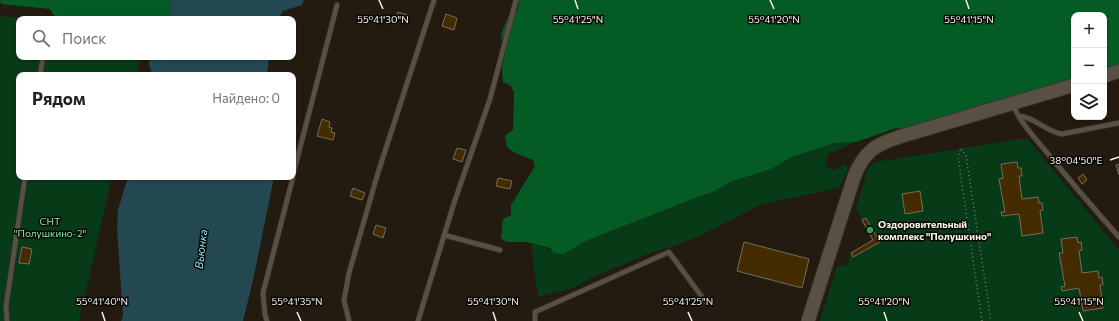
<!DOCTYPE html>
<html lang="ru">
<head>
<meta charset="utf-8">
<style>
	:root { --surface:#fff; --page:#f2f2f2; --text:#202124; --muted:#757577; --line:#e0e0e0 }
	body { margin:0; font-family:Commissioner,sans-serif; background:var(--page); color:var(--text) }
	.controls { position:absolute; right:12px; top:12px; display:grid; overflow:hidden; border-radius:8px; box-shadow:0 1px 3px #0004 }
	.controls button { width:36px; height:36px; display:grid; place-items:center; padding:0; border:0; border-bottom:1px solid var(--line); background:var(--surface); color:var(--text); font:20px sans-serif }
	.list { margin:0; padding:0; list-style:none }
	h2 { display:flex; justify-content:space-between; align-items:center; height:52px; margin:0; padding:0 16px; font-size:17px }
	h2 small { font-size:13px; font-weight:400; color:var(--muted) }
	.icon { flex:none; width:22px; height:22px; fill:none; stroke:currentColor; stroke-width:2; stroke-linecap:round; stroke-linejoin:round }
	.map { position:relative; flex:none; width:1119px; height:321px; overflow:hidden }
	.search { position:absolute; background:var(--surface); box-shadow:0 1px 3px #0004; left:16px; top:16px; width:280px; height:44px; display:flex; align-items:center; gap:10px; box-sizing:border-box; padding:0 14px; border-radius:8px; color:var(--muted); font-size:15px }
	.panel { position:absolute; background:var(--surface); box-shadow:0 1px 3px #0004; left:16px; top:72px; width:280px; height:108px; border-radius:8px }
	.map>svg:first-child { display:block }
</style>
</head>
<body>
<div class="map">
<svg width="1119" height="321" viewBox="0 0 1119 321">
	<rect width="100%" height="100%" fill="#231b10"/>
	<path fill="#073a17" d="M0,16l30,3h-11v38l121,1 -4,17h-117v102h93l-33,144h-79z
		M1027,138l92,112v71h-299l17,-54 10,-2 4,-12 22,-13 -17,-32 12,-40 7,-6z
		M856,142l-28,12 -3,11 7,5 7,-2 4,-4 4,2 1,3 -9,19 -77,16 -60,31 -28,11 -21,6 -58,24 -22,12 -35,9 -7,-54 33,11 24,-14 97,-38 30,-11 15,-9 41,-13 21,-12 43,-14z"/>
	<path fill="#045b24" d="M0,0h170l1,9 -3,10h-110l-3,-2 -5,-8 -49,-5z
		M519,0h600v66l-15,4v-55h-30v64l-165,48 -16,2 -37,13 -21,1 -43,14 -21,12 -41,13 -15,9 -30,11 -97,38 -24,14 -10,-1 -4,-5 -23,-6h-21l-5,-4 2,-19 8,-4v-10l24,-39 -2,-6 -18,-7 -8,-6 -2,-11 8,-6 1,-37 -3,-7 -8,-4 -1,-15 3,-14 -4,-18 6,-16 10,-8z"/>
	<path fill="#234852" d="M170,0h134l-2,5 -19,6 -5,8h-110l3,-10z
		M150,57h119l-2,18h-115l-3,-12z
		M128,177h146l-20,99 -11,45h-122l2,-5 -6,-87 1,-19z"/>
	<path fill="#452c00" stroke="#766d60" d="M398,12l10,3 -2,6 -10,-2z
		M446,14l11,4 -3,12 -12,-4z
		M322,119l8,3 -1,5 3,1 -1,4 4,1 -2,7 -16,-4z
		M457,148l9,2 -4,12 -9,-3z
		M1017,162l1,6h3l1,8h-3l3,23 16,-2 1,6h3l1,7 -3,1 3,22 -21,3 -3,-22 -17,2 -1,-4h4l-6,-33 4,-1 -2,-14z
		M1119,164v11l-3,-10z
		M1083,174l4,6 -5,4 -4,-6z
		M498,178l14,3 -2,8 -14,-3z
		M353,188l12,5 -3,7 -12,-4z
		M920,191l3,20 -18,3 -3,-20z
		M866,218l14,24 -27,15 -2,-4 22,-13 -11,-20z
		M376,225l10,3 -3,10 -10,-4z
		M1077,237l1,6 3,-1 1,8 -3,1 3,22 16,-2 1,7 3,-1 1,8h-3l3,23 -20,3 -4,-23 -17,3 -1,-4 4,-1 -6,-33h4l-2,-14z
		M744,242l65,17 -7,29 -65,-17z
		M22,247l10,2 -3,15 -10,-1z"/>
	<g fill="none" stroke-linecap="round" stroke-linejoin="round">
		<g stroke="#3b352f" stroke-width="6">
			<path id="service" d="M40,75l3,-18
				M1013,105c8,19 23,34 36,50 23,28 46,55 70,82
				M1019,116c16,1 27,16 43,18l57,-11
				M293,175l44,-170
				M444,235l56,15
				M7,321l-1,-15 19,-129
				M267,321l-2,-6 -2,-22 30,-116
				M349,321l-5,-21 5,-27 28,-97 57,-176
				M418,321l36,-118 36,-104 26,-99
				M535,321v-9l134,-60 36,49"/>
		</g>
		<g stroke="#3b352f" stroke-width="15">
			<path id="secondary" d="M1104,76l15,-5
				M808,321l46,-144c10,-26 22,-33 48,-41l172,-51"/>
		</g>
		<path stroke="#827b72" stroke-width="1.5" stroke-dasharray="1 3" stroke-linecap="butt" d="M982,321l-24,-164 3,-9 5,8 25,165"/>
		<use href="#service" stroke="#595044" stroke-width="4.5"/>
		<use href="#secondary" stroke="#595044" stroke-width="13"/>
	</g>
	<path fill="none" stroke="#f6f0e9" stroke-width="1.5" d="M379,0l4,9M575,0l3,9M770,0l4,9M966,0l3,9M1110,160l9,-3M102,312l3,9M297,312l4,9M493,312l3,9M688,312l4,9M884,312l3,9M1079,312l4,9"/>
	<circle fill="#2e9e5b" stroke="#090703" stroke-width="1.5" cx="870" cy="230" r="4"/>
	<g text-anchor="middle" stroke-width="3" stroke-linejoin="round" paint-order="stroke">
		<g font-size="10" fill="#8aec9d" stroke="#090703">
			<text x="50" y="225">СНТ<tspan x="50" dy="12">"Полушкино-2"</tspan></text>
		</g>
		<g font-size="10" font-weight="bold" fill="#f6f0e9" stroke="#090703" text-anchor="start">
			<text x="878" y="228">Оздоровительный<tspan x="878" dy="12">комплекс "Полушкино"</tspan></text>
		</g>
		<g font-size="11" font-style="italic" fill="#90e4fa" stroke="#090703">
			<text transform="translate(201 249) rotate(-83)" y="4">Вьюнка</text>
		</g>
	</g>
	<g font-size="10" text-anchor="middle" fill="#f6f0e9" stroke="#090703" stroke-width="3" stroke-linejoin="round" paint-order="stroke">
		<text x="774" y="23">55°41'20"N</text>
		<text x="383" y="23">55°41'30"N</text>
		<text x="578" y="23">55°41'25"N</text>
		<text x="969" y="23">55°41'15"N</text>
		<text x="1076" y="164">38°04'50"E</text>
		<text x="102" y="305">55°41'40"N</text>
		<text x="297" y="305">55°41'35"N</text>
		<text x="493" y="305">55°41'30"N</text>
		<text x="688" y="305">55°41'25"N</text>
		<text x="884" y="305">55°41'20"N</text>
		<text x="1079" y="305">55°41'15"N</text>
	</g>
</svg>
<div class="controls">
<button>+</button>
<button>−</button>
<button><svg class="icon" aria-label="layers" viewBox="0 0 24 24"><path d="M12 4l9 5-9 5-9-5zM3 14l9 5 9-5"/></svg></button>
</div>
<div class="search"><svg class="icon" aria-label="search" viewBox="0 0 24 24"><circle cx="10" cy="10" r="6"/><path d="M15 15l6 6"/></svg>Поиск</div>
<section class="panel">
<h2>Рядом<small>Найдено: 0</small></h2>
<ul class="list">
</ul>
</section>
</div>
</body>
</html>
